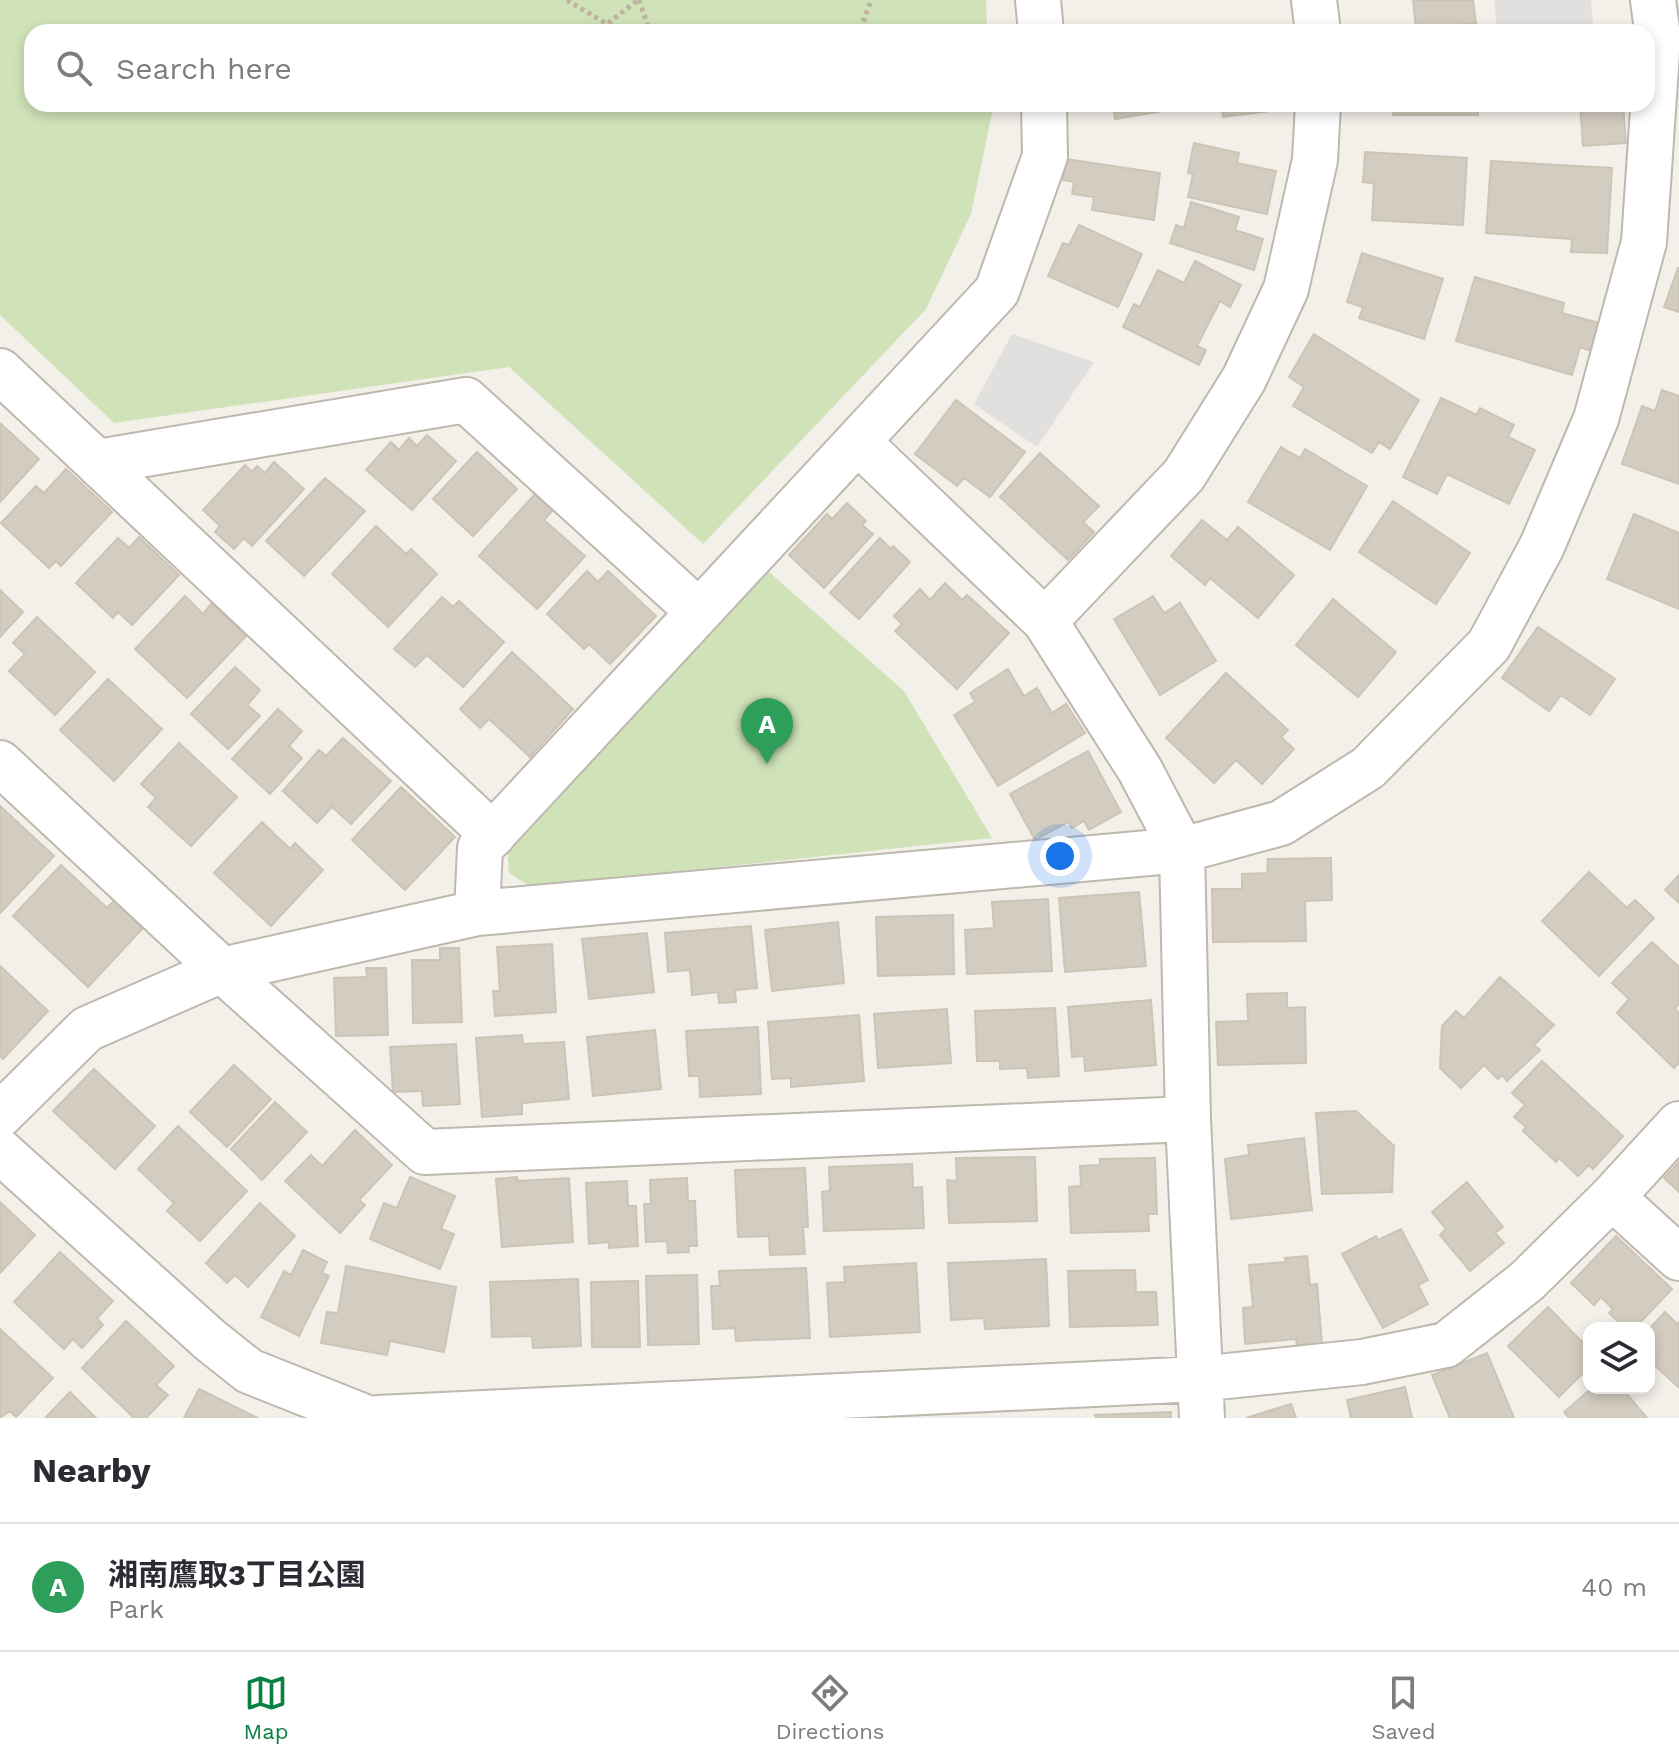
<!DOCTYPE html>
<html lang="en">
<head>
<meta charset="utf-8">
<style>
	:root { --surface:#fff; --page:#f2f2f3; --text:#2b2b33; --muted:#7c7c81; --line:#e1e1e2; --accent:#0b8043 }
	body { margin:0; font-family:"Work Sans","Noto Sans JP",sans-serif; background:var(--page); color:var(--text) }
	.controls { position:absolute; right:24px; bottom:24px; display:grid; overflow:hidden; border-radius:16px; box-shadow:0 4px 12px #0003 }
	.controls button { width:72px; height:72px; display:grid; place-items:center; padding:0; border:0; border-bottom:2px solid var(--line); background:var(--surface); color:var(--text); font:40px sans-serif }
	.you { position:absolute; left:1060px; top:856px; width:28px; height:28px; margin:-20px; border:6px solid #fff; border-radius:50%; background:#1a73e8; box-shadow:0 0 0 12px #1a73e833 }
	.badge { display:grid; place-items:center; width:52px; height:52px; border-radius:50%; background:var(--accent); color:#fff; font-size:26px; font-weight:700 }
	.pin { position:absolute; translate:-50% -66px; filter:drop-shadow(0 2px 4px #0008) }
	.pin::after { content:''; position:absolute; top:42px; width:28px; height:24px; background:inherit; clip-path:polygon(0 0,100% 0,50% 100%) }
	.list { margin:0; padding:0; list-style:none }
	h2 { display:flex; justify-content:space-between; align-items:center; height:104px; margin:0; padding:0 32px; font-size:34px }
	h2 small { font-size:26px; font-weight:400; color:var(--muted) }
	.list li { display:grid; grid-template-columns:52px 1fr auto; gap:24px; align-items:center; box-sizing:border-box; height:128px; padding:0 32px; border-top:2px solid var(--line) }
	.list b { display:block; font-size:30px; white-space:nowrap }
	.list p { margin:0; font-size:26px; white-space:nowrap; color:var(--muted) }
	.list em { font-size:26px; font-style:normal; color:var(--muted) }
	.icon { flex:none; width:44px; height:44px; fill:none; stroke:currentColor; stroke-width:2; stroke-linecap:round; stroke-linejoin:round }
	.map { position:relative; flex:none; width:1679px; height:1418px; overflow:hidden }
	.search { position:absolute; background:var(--surface); box-shadow:0 4px 12px #0003; left:24px; right:24px; top:24px; height:88px; display:flex; align-items:center; gap:20px; box-sizing:border-box; padding:0 28px; border-radius:24px; color:var(--muted); font-size:30px }
	.sheet { height:232px; background:var(--surface) }
	nav { display:flex; justify-content:space-around; align-items:center; box-sizing:border-box; height:112px; border-top:2px solid var(--line); background:var(--surface); font-size:22px; color:var(--muted) }
	nav a { display:grid; justify-items:center; gap:4px }
	nav .on { color:var(--accent) }
	.map>svg:first-child { display:block }
</style>
</head>
<body>
<div class="map">
<svg width="1679" height="1418" viewBox="0 0 1679 1418">
	<rect width="100%" height="100%" fill="#f3f0ea"/>
	<path fill="#cfe2b8" d="M0,0h986l1,32h-955v72h959l1,9 -21,101 -45,95 -223,235 -194,-177 -395,56 -114,-108z
		M769,572l135,119 88,147 -461,49 -22,-14 -2,-26z"/>
	<path fill="#e2e0de" d="M1494,0h97l2,26 -57,6h-39z
		M1012,334l82,28 -57,85 -63,-43z"/>
	<path fill="#d3ccc1" stroke="#cdc4b5" stroke-width="2" d="M1413,0h60l3,23 -60,7z
		M1113,104h61l1,5 -60,10z
		M1199,104h78l1,6 -55,7 -2,-13 -21,3z
		M1393,104h85v11h-85z
		M1580,104h43l3,39 -43,3z
		M1194,143l45,10 -2,10 39,8 -9,43 -79,-17 5,-23 -5,-1z
		M1365,152l102,6 -4,67 -91,-5 2,-37 -11,-1z
		M1066,159l94,14 -6,47 -62,-10 2,-13 -22,-3 2,-12 -11,-2z
		M1491,161l121,7 -5,85 -36,-1 1,-13 -86,-6z
		M1191,202l48,15 -4,13 28,9 -9,31 -84,-27 6,-18 8,3z
		M1079,225l63,29 -24,53 -70,-31 15,-33 6,2z
		M1362,253l81,26 -19,60 -65,-21 4,-11 -16,-5z
		M1195,261l46,24 -11,22 -10,-6 -23,45 9,4 -7,15 -76,-38 11,-23 6,3 18,-37 26,13z
		M1678,268h1v44l-15,-5z
		M1475,277l89,26 -2,10 37,10 -8,28 -11,-4 -8,28 -116,-34z
		M1314,334l105,66 -29,49 -11,-7 -7,11 -79,-47 11,-19 -15,-10z
		M1662,390l17,6v88l-57,-20 20,-58 13,5z
		M1441,398l36,17 3,-7 34,17 -6,12 27,13 -26,54 -62,-30 -10,20 -34,-17z
		M956,400l69,52 -35,45 -26,-19 -7,8 -42,-32z
		M0,423l39,36 -39,43z
		M427,435l29,26 -44,49 -46,-40 25,-28 8,8 10,-12 8,8z
		M1281,447l19,11 5,-9 62,37 -37,64 -82,-48z
		M477,452l40,37 -44,47 -40,-37z
		M1040,453l59,53 -16,16 11,10 -26,28 -68,-63z
		M274,462l30,27 -52,57 -8,-8 -10,11 -19,-17 5,-6 -17,-16 42,-45 7,7 5,-6 8,7z
		M66,469l46,43 -51,54 -5,-5 -7,7 -48,-45 35,-37 8,7z
		M325,478l40,33 -61,65 -38,-35z
		M535,494l18,16 -9,10 41,36 -48,53 -58,-53z
		M1393,501l77,52 -34,51 -77,-52z
		M847,503l19,18 -4,4 11,9 -49,54 -35,-33 38,-41 5,5z
		M1634,514l45,19v76l-72,-30z
		M1202,520l25,20 11,-13 56,48 -36,43 -48,-40 -5,7 -34,-29z
		M376,526l30,28 5,-5 26,25 -49,53 -56,-53z
		M139,537l40,38 -47,50 -14,-13 -5,6 -37,-35 42,-45 11,10z
		M880,538l11,11 2,-3 17,16 -51,57 -29,-26z
		M587,571l11,11 10,-11 48,45 -46,48 -21,-20 -5,5 -37,-35z
		M945,583l17,17 5,-5 42,38 -52,56 -62,-58 7,-7 -8,-8 26,-27 10,11z
		M0,590l23,22 -23,25z
		M185,596l18,18 9,-11 34,33 -59,62 -52,-49z
		M1153,596l11,17 16,-10 36,58 -56,34 -46,-76z
		M442,597l11,10 6,-6 45,41 -41,45 -36,-32 -12,12 -21,-18z
		M1333,599l63,53 -38,45 -62,-52z
		M37,617l58,55 -40,43 -46,-44 16,-17 -12,-11z
		M1538,627l77,52 -25,36 -29,-20 -12,16 -47,-33z
		M512,652l61,57 -43,48 -41,-38 -9,9 -20,-19z
		M235,667l25,23 -13,15 13,11 -32,33 -37,-35z
		M1008,669l16,27 13,-8 15,25 14,-9 19,29 -87,53 -44,-71 21,-13 -5,-9z
		M1226,673l62,57 -7,7 13,12 -32,35 -26,-24 -22,23 -48,-45z
		M108,679l54,50 -48,52 -54,-51z
		M278,709l24,22 -13,15 13,12 -32,36 -38,-35z
		M343,738l48,43 -40,43 -19,-17 -15,16 -34,-32 36,-41 7,6z
		M179,743l58,54 -46,49 -43,-39 8,-9 -15,-14z
		M1088,751l33,61 -32,18 -5,-9 -12,7 -4,-6 -33,18 -25,-46z
		M401,787l54,50 -50,53 -53,-50z
		M0,806l54,50 -54,57z
		M262,822l28,27 5,-6 28,27 -52,56 -57,-53z
		M1331,858l1,42 -27,1 1,40 -93,1 -1,-53h30v-15l25,-1 1,-14z
		M61,865l46,43 7,-7 29,27 -55,59 -75,-71z
		M1589,872l38,36 8,-8 19,18 -55,58 -57,-55z
		M1679,875v28l-14,-13z
		M1139,892l7,74 -81,6 -6,-74z
		M1048,899l4,72 -85,3 -2,-44 29,-2 -2,-26z
		M953,915l1,59 -76,2 -2,-59z
		M838,922l6,61 -72,8 -7,-61z
		M751,926l6,62 -22,2 1,12 -17,1 -1,-11 -26,3 -2,-25 -22,2 -3,-39z
		M647,933l7,59 -65,7 -7,-60z
		M1652,942l27,25v37l-4,4 4,5v50l-5,5 -57,-55 12,-14 -17,-16z
		M552,944l4,68 -61,4 -2,-25h7l-3,-44z
		M440,948h19l3,74 -49,1 -1,-63h28z
		M0,966l48,45 -45,48 -3,-3z
		M366,968h20l2,67 -52,1 -2,-58 33,-1z
		M1500,977l54,48 -20,20 6,5 -33,31 -5,-6 -4,4 -14,-14 -23,23 -21,-20 2,-42 14,-15 8,7z
		M1287,993v15l18,-1 1,56 -88,2 -2,-43 32,-1 -1,-27z
		M1151,1000l5,65 -71,6 -1,-15 -12,1 -4,-50z
		M1055,1008l4,68 -31,2 -1,-10 -27,1v-8h-23l-2,-50z
		M947,1009l4,54 -73,5 -4,-54z
		M859,1015l5,66 -73,6v-9l-19,1 -4,-57z
		M758,1027l3,67 -61,3 -1,-21h-10l-3,-45z
		M655,1030l6,59 -68,7 -6,-59z
		M522,1035l1,9 41,-2 5,57 -47,4v11l-40,3 -6,-79z
		M456,1044l4,60 -37,2 -1,-15 -29,1 -3,-45z
		M1542,1061l81,75 -30,33 -4,-4 -11,11 -19,-18 -3,4 -33,-31 3,-4 -12,-10 11,-12 -13,-12z
		M234,1065l37,34 -44,48 -37,-35z
		M94,1069l61,57 -40,43 -62,-58z
		M275,1102l32,30 -45,48 -31,-31z
		M1356,1111l38,35 -2,46 -70,2 -6,-81z
		M178,1126l69,65 -47,50 -33,-30 7,-8 -36,-34z
		M355,1130l37,35 -33,35 6,5 -25,28 -55,-52 26,-26 11,11z
		M1304,1138l8,72 -81,9 -6,-60 24,-4 -1,-10z
		M1035,1157l2,64 -88,2 -2,-43 10,1 -1,-23z
		M1155,1158l2,56h-9l1,17 -78,2 -2,-46 12,-1 -1,-20 20,-1v-6z
		M1679,1162v30l-15,-14z
		M912,1164l1,24 9,-1 2,41 -100,3 -2,-39 8,-1 -1,-24z
		M805,1168l3,59h-5l2,27 -35,1 -1,-19 -31,1 -3,-67z
		M410,1177l45,19 -14,33 13,5 -14,35 -70,-30 14,-36 13,5z
		M517,1177l1,4 51,-3 4,64 -71,5 -6,-68z
		M687,1178l1,23h7l2,45h-9l1,6 -21,1 -1,-12 -21,1 -2,-38h7l-1,-24z
		M627,1181l1,25h8l2,40 -29,2v-6l-20,2 -3,-61z
		M1467,1182l36,45 -8,6 9,10 -34,28 -30,-36 6,-6 -14,-17z
		M0,1202l35,33 -35,38z
		M260,1203l35,33 -47,51 -13,-12 -8,8 -21,-20z
		M1401,1229l27,51 -10,5 10,19 -45,24 -41,-74 34,-18 2,4z
		M1616,1236l56,53 -37,39h-10l-16,-15 4,-4 -12,-12 -7,8 -23,-22z
		M303,1250l24,12 -5,11 7,3 -30,60 -38,-19 23,-46 7,4z
		M60,1252l53,49 -16,17 6,7 -21,23 -9,-9 -9,10 -50,-47z
		M1307,1256l3,29 7,-1 5,60 -25,2 -1,-7 -51,5 -2,-36 10,-1 -4,-42 37,-3 -1,-4z
		M1046,1259l3,67 -64,3 -1,-11 -33,2 -3,-57z
		M916,1263l4,69 -90,5 -3,-54 18,-1 -1,-15z
		M346,1266l110,21 -12,65 -54,-11 -3,14 -66,-12 6,-31 11,1z
		M806,1268l4,70 -74,3 -1,-13 -22,1 -2,-43h9l-1,-15z
		M1135,1270l1,22h20l2,33 -88,2 -2,-56z
		M697,1275l2,69 -51,1 -2,-69z
		M578,1279l3,67 -48,2 -1,-12 -40,1 -2,-55z
		M638,1281l2,66h-48l-1,-65z
		M1548,1307l41,42v10l-4,5 4,3 -30,30 -51,-51z
		M1665,1312l12,12 2,-2v66l-30,-28v-31z
		M126,1321l48,45 -18,19 12,10 -22,23h-12l-52,-50z
		M1,1330l52,48 -37,39 -6,-6 -10,7z
		M1487,1353l27,65h-64l-18,-43z
		M1405,1387l7,31h-61l-4,-18z
		M1592,1388h30l25,30h-78l-5,-6z
		M199,1389l59,29h-74z
		M70,1392l26,26h-51z
		M1291,1404l5,14h-50z
		M1171,1412v6h-75l-1,-3z"/>
	<g fill="none" stroke-linecap="round" stroke-linejoin="round">
		<g stroke="#beb8ae" stroke-width="48">
			<path id="minor" d="M1038,0l3,32
				M1314,0l4,32
				M0,371l493,464
				M859,443l186,178 95,149 42,80 6,269 14,299
				M98,462l368,-62 232,211
				M1045,621l139,-146 60,-96 42,-90 29,-129 3,-56
				M0,763l222,207 203,182 763,-33
				M477,913l3,-65 517,-557 48,-135 -1,-52
				M0,1115l87,-86 135,-59 255,-57 705,-63 99,-27 87,-55 121,-123 53,-99 54,-127 48,-177 14,-205 -5,-37
				M0,1151l210,189 39,31 118,47
				M1612,1197l67,61
				M378,1418l821,-39 163,-17 84,-17 81,-64 85,-84 67,-73"/>
		</g>
		<path stroke="#beb3a1" stroke-width="5" stroke-dasharray="4 4" stroke-linecap="butt" d="M567,0l40,24 31,-24
			M639,0l11,32
			M674,32h6
			M854,32l6,-1 11,-31"/>
		<use href="#minor" stroke="#fff" stroke-width="44"/>
	</g>
</svg>
<div class="controls">
<button><svg class="icon" aria-label="layers" viewBox="0 0 24 24"><path d="M12 4l9 5-9 5-9-5zM3 14l9 5 9-5"/></svg></button>
</div>
<div class="you"></div>
<div class="pin badge" style="left:767px;top:764px;background:#2e9e5b">A</div>
<div class="search"><svg class="icon" aria-label="search" viewBox="0 0 24 24"><circle cx="10" cy="10" r="6"/><path d="M15 15l6 6"/></svg>Search here</div>
</div>
<section class="sheet">
<h2>Nearby<small></small></h2>
<ul class="list">
<li><span class="badge" style="background:#2e9e5b">A</span><div><b>湘南鷹取3丁目公園</b><p>Park</p></div><em>40 m</em></li>
</ul>
</section>
<nav>
<a class="on"><svg class="icon" aria-label="map" viewBox="0 0 24 24"><path d="M3 6l6-2 6 2 6-2v14l-6 2-6-2-6 2zM9 4v14M15 6v14"/></svg>Map</a>
<a><svg class="icon" aria-label="directions" viewBox="0 0 24 24"><path d="M12 3l9 9-9 9-9-9zM9 14v-3h6M13 9l2 2-2 2"/></svg>Directions</a>
<a><svg class="icon" aria-label="saved" viewBox="0 0 24 24"><path d="M7 4h10v16l-5-4-5 4z"/></svg>Saved</a>
</nav>
</body>
</html>
